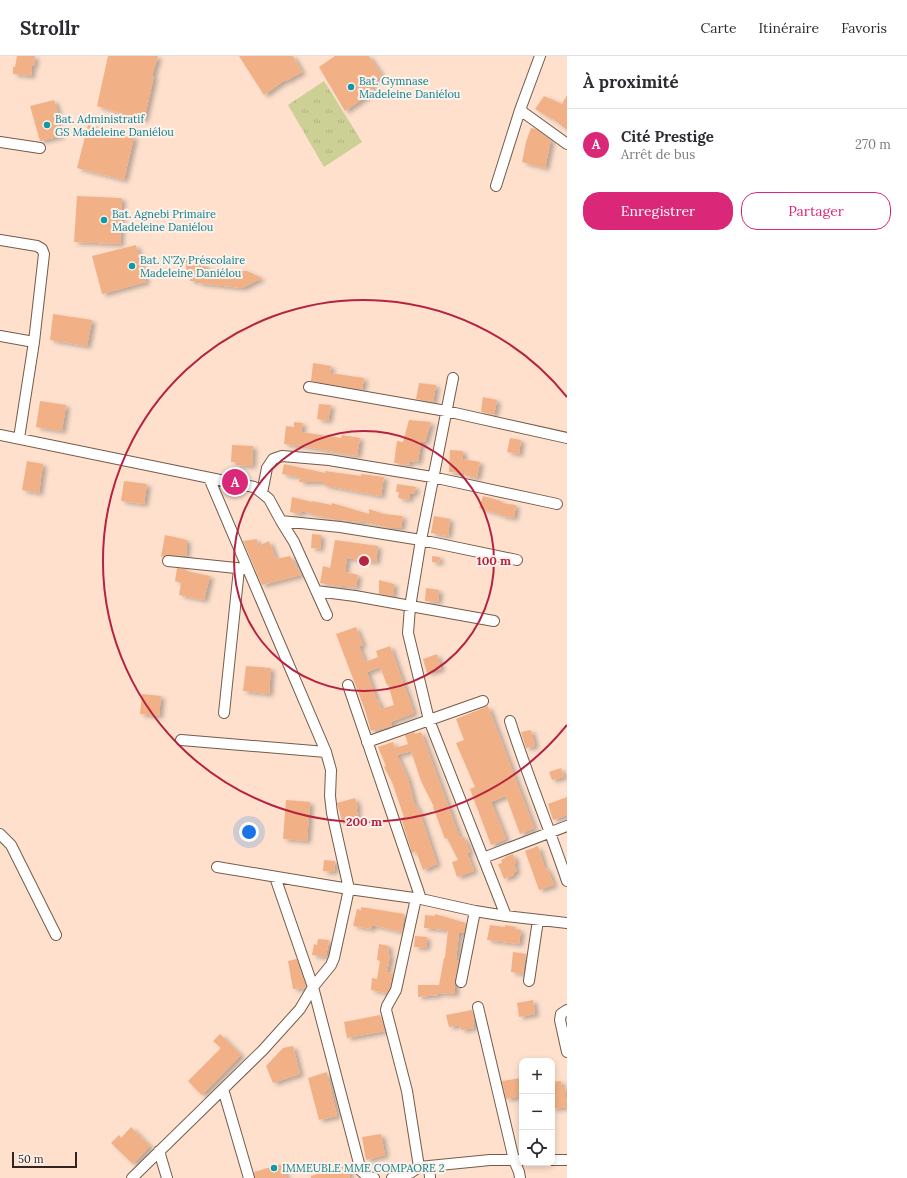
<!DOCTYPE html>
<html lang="fr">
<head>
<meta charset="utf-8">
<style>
	:root { --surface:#fff; --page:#f2f2f3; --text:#2b2b33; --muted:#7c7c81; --line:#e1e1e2; --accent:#db2777 }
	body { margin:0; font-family:Lora,serif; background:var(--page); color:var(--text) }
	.controls { position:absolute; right:12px; bottom:12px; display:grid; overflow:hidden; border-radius:8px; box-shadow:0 2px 6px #0003 }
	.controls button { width:36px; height:36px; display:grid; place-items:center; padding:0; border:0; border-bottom:1px solid var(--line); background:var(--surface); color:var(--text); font:20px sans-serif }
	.scale { position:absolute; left:12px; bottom:10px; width:65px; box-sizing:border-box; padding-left:4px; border:2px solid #31261f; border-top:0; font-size:11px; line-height:14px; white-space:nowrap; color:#31261f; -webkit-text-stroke:3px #fef1ea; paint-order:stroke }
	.you { position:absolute; left:249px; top:776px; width:14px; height:14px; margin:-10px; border:3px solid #fff; border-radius:50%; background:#1a73e8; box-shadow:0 0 0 6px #1a73e833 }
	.badge { display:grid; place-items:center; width:26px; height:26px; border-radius:50%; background:var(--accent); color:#fff; font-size:13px; font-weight:700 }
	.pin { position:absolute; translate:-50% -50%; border:2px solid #fff; box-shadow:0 1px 4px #0006 }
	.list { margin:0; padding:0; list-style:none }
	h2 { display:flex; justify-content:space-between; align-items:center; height:52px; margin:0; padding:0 16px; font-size:17px }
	h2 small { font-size:13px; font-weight:400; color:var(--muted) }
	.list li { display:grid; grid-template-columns:26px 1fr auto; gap:12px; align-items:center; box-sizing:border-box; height:72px; padding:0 16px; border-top:1px solid var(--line) }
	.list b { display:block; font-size:15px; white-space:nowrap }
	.list p { margin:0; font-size:13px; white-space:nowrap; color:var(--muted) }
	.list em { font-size:13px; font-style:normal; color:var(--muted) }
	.actions { display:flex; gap:8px; padding:12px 16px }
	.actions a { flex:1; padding:9px 0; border:1px solid var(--accent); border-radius:16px; text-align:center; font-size:14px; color:var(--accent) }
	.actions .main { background:var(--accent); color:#fff }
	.icon { flex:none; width:22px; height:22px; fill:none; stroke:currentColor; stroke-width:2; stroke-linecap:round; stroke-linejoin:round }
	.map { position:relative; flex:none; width:567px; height:1122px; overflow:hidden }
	header { display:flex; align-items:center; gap:24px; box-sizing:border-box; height:56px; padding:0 20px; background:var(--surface); border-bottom:1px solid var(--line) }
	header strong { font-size:19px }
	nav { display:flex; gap:22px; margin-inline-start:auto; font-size:14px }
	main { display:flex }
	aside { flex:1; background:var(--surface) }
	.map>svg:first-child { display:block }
</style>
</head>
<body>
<header>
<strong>Strollr</strong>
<nav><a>Carte</a><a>Itinéraire</a><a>Favoris</a></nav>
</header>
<main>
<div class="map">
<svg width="567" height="1122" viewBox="0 0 567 1122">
	<defs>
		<pattern id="park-tufts" width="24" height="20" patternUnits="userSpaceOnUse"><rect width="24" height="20" fill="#cdd095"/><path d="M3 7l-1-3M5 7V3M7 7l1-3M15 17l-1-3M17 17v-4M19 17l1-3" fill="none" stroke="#b0b280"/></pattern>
		<filter id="shadow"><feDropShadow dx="4" dy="2.5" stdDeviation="2" flood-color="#0004"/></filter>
	</defs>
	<rect width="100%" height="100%" fill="#fee0cd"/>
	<path fill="url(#park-tufts)" d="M324,25l38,61 -38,25 -36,-62z"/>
	<path fill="#f1b085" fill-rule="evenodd" filter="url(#shadow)" d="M17,0h18l-1,10h-2l-1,10 -18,-2v-7h2z
		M108,0h50l-6,20h2l-10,44 -47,-14z
		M239,0h54l9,16 -16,9 -1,-1 -21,15z
		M335,0h34l13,20 -12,8 4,7 -29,20 -26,-44z
		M567,39v35l-15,-12v1l-17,-10 9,-13 18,8z
		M54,44l4,12 -3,1 6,23 -21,5 -10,-35z
		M88,69l46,12 -10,43 -47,-12z
		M531,72l5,1 15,11 -6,28 -23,-6 4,-20z
		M77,140l45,2 -2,46 -46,-2z
		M136,189l10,37 -44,12 -10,-38z
		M186,204l14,1 7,8 40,2 15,7 -20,10 -44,-5v-2h-8v-10l-4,-2z
		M53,258l39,6 -5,26 -37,-6z
		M313,307l18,3 -1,7 34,5 -2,12 -51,-9z
		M419,327l17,2 -3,17 -17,-3z
		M483,341l14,3 -3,15 -13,-3z
		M40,345l26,4 -4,26 -26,-4z
		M319,348l12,1 -3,16 -11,-2z
		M409,364l22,2 -6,20h-4l-3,20 -8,-1 -1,4 -15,-2 3,-22 6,1z
		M294,366l9,1 -2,9 40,6 1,-3 18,3 -3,18 -60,-11v1l-13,-2 2,-18 8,1z
		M510,382l11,2 -2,14 -12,-2z
		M232,389l21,1 -1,20 -16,-1v-3h-5z
		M450,394l13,1v8l17,3 -3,16 -13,-3 1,-2 -16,-1z
		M27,405l16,3 -4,29 -17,-3z
		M284,408l41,9v-2l36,5v-2l23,3 -3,19 -58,-11 1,-3h-25l1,-5 -18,-3z
		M124,425l23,3 -3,20 -23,-3z
		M397,428l19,3 -2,7h-4l-1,6 -11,-2 1,-6h-3z
		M483,440l18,5v2l15,2 -2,13 -12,-2v-1l-23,-7z
		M292,441l20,5v-1l19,4 1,-2 37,11v-5l15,5 19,2 -2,12h-12l-27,-7v1l-31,-3 -29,-8 -2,3 -10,-2z
		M434,460l16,3 -2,17 -17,-3z
		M312,478l9,1 -1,14 -9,-1z
		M165,479l22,5 -1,16 -17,-1 -8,2z
		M257,483l1,7 11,-5 7,18 14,-3 11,19 -39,10 -19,-44z
		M335,484l43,6 -2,16 -29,-4 -2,14 13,3 -2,13 -14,-3v2l-22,-4 3,-17 7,2z
		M432,500l8,1 -1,6 -7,-1z
		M177,512l9,1v2l24,5 -6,24 -25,-5 2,-12 -6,-2z
		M379,524l15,4 -1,12 -14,-2z
		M426,532l13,2 -1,12 -13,-1z
		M356,571l7,18 -4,1 6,16 13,-5 -2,-6 14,-5 24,67 -23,9 1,4 -21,5 -6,-21 -29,-76zM380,611l7,18 1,-1 6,21 -13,4 -3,-9 -1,1 -10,-29z
		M437,598l4,15 -14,4 -4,-14z
		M246,610l25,2 -2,26 -26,-3z
		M142,638l19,2 -2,20 -19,-2z
		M488,650l46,122 -14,6 -14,-38 -3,1 -12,5 15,37 -15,6 -21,-56 5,-2 -19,-44 8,-3 -8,-21z
		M531,674l4,16 -9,2 -5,-16z
		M415,676v2l6,-2 39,106 4,-1 6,15 -3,1 7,18 -17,6 -5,-15 6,-2 -11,-22 -2,1 -12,-32h1l-13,-26 -10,-30 -14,4 11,24 6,23 6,11 17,51 -14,6 -7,-19 -4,2 -11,-35 3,-1 -12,-35 -8,-15 2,-1 -8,-19 15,-5 2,6 13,-4 -3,-9z
		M561,712l3,9 -12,3 -3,-8z
		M567,741v18l-14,5 -5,-16z
		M355,742l3,10 -2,1 3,10 -16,5 -6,-21z
		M286,744l24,2 -3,39 -24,-2z
		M538,790l7,23 2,-1 7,17 -15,5 -14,-39z
		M513,798l3,9 -2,1 3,7 -4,2 1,2 -10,4 -6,-15 4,-1 -1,-3 4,-2v-1z
		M324,804l11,1 -1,11 -11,-1z
		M361,851l43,7 -2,18 -30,-7v4l-19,-3 4,-17 4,1z
		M435,858l31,9 -2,10h-5l-3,27h3l-4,21v13l-18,-1 1,2 -20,2v-12h21l5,-27h1l3,-28 -24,-2 1,-13 10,1z
		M490,869l15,2v-2l11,2 -1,2 6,1 -2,14 -32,-4z
		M415,880l12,1 -1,11 -12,-1z
		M318,883l11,1 -3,17 -14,-2 2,-11 3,1z
		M379,888l10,2 -1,8h1l1,2 -3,16 6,1 -3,15 -3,5 -16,-3 1,-12 5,1 3,-18 -3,-1z
		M513,896l13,2 -3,20 -12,-2z
		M297,903l9,27 -1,2 -12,1 -5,-28z
		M533,944l2,14 -16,3 -2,-14z
		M472,954l3,11h-2l1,7 -13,2 -1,-5 -11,2 -3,-12z
		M380,959l5,16 -38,7 -3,-16z
		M220,978l21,21 -39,40 -14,-14 33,-33 -8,-7z
		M293,990l7,28 -27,9 -7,-17 17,-18z
		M327,1016l10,44 -18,4 -11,-42z
		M522,1022v18l-16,3 -4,-18z
		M561,1025l1,6h3l2,20 -15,2v-27z
		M131,1071l19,19 -17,18 -22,-21 8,-8 2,3z
		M381,1078l4,21 -19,5 -4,-23z
		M281,1108l6,14h-32l-1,-6z
		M348,1109l2,13h-39v-2z"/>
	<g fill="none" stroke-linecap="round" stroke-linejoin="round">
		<g stroke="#745b4a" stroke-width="12">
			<path id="minor" d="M520,54l47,34
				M0,86l40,6
				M496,130l24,-76 20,-54
				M0,184l37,6 5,3 2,5 -10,88 -15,96
				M0,280l34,6
				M453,322l-32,162 -11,67 -2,26 21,87 77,196
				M309,331l137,24 121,27
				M0,379l254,52 8,6 7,6 12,22 13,21 33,73
				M209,422l117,274 5,18 -1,26 2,17 17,76 72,10 54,12 31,5 61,7
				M262,437l5,-25 6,-9 9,-3 47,4 103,17 125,27
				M281,465l59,6 81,13 96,20
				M168,505l78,8
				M316,535l39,5 139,25
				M348,629l73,214
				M224,657l15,-144
				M510,665c17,54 39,106 57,160
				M181,684l145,12
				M367,686l116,-41
				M0,778l11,11 45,90
				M483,802l84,-32
				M217,811l132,22 -15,69 -3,7 -18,22 48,184 7,6 6,1
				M416,842l-20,92 -9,16 -1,4 21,81 12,76
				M529,925l9,-61
				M461,926l14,-71
				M478,951l36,153 5,12 1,6
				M567,954l-6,4 -1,6 7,32
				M223,1033l26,89
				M159,1095l8,27
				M552,1104h15
				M429,1110l1,12
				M132,1122l131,-128 37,-41 13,-22 -38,-110
				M392,1122l18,-5 9,-6 71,-7h32"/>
		</g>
		<use href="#minor" stroke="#fff" stroke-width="10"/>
	</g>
	<g fill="none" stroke="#b52340" stroke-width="2">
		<circle cx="364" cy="505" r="130"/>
		<path d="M567 669A261 261 0 1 1 567 341"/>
	</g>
	<g fill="#0f9aa8" stroke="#fef1ea" stroke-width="1.5">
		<circle cx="351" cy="31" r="4"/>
		<circle cx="47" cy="69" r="4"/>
		<circle cx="104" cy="164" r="4"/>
		<circle cx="132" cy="210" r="4"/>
		<circle cx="274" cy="1112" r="4"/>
	</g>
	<g text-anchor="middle" stroke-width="4" stroke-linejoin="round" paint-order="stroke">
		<g font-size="11" fill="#0d838f" stroke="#fef1ea" text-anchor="start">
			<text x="359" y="29">Bat. Gymnase<tspan x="359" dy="13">Madeleine Daniélou</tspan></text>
			<text x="55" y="67">Bat. Administratif<tspan x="55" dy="13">GS Madeleine Daniélou</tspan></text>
			<text x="112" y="162">Bat. Agnebi Primaire<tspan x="112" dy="13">Madeleine Daniélou</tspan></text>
			<text x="140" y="208">Bat. N'Zy Préscolaire<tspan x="140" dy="13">Madeleine Daniélou</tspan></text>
			<text x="282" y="1116">IMMEUBLE MME COMPAORE 2</text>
		</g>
	</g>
	<circle cx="364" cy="505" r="6" fill="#b52340" stroke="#fef1ea" stroke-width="2"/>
	<g font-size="12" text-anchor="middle" font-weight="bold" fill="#b52340" stroke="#fef1ea" stroke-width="4" stroke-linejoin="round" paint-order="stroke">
		<text x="494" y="509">100 m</text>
		<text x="364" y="770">200 m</text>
	</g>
</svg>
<div class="controls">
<button>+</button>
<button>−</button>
<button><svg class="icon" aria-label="locate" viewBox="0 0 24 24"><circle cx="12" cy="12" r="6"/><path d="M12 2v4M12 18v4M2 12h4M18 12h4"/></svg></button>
</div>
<div class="scale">50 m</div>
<div class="you"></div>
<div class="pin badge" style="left:235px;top:426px">A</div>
</div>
<aside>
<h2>À proximité<small></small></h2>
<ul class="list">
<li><span class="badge">A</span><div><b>Cité Prestige</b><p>Arrêt de bus</p></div><em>270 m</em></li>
</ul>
<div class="actions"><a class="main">Enregistrer</a><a>Partager</a></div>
</aside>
</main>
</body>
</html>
